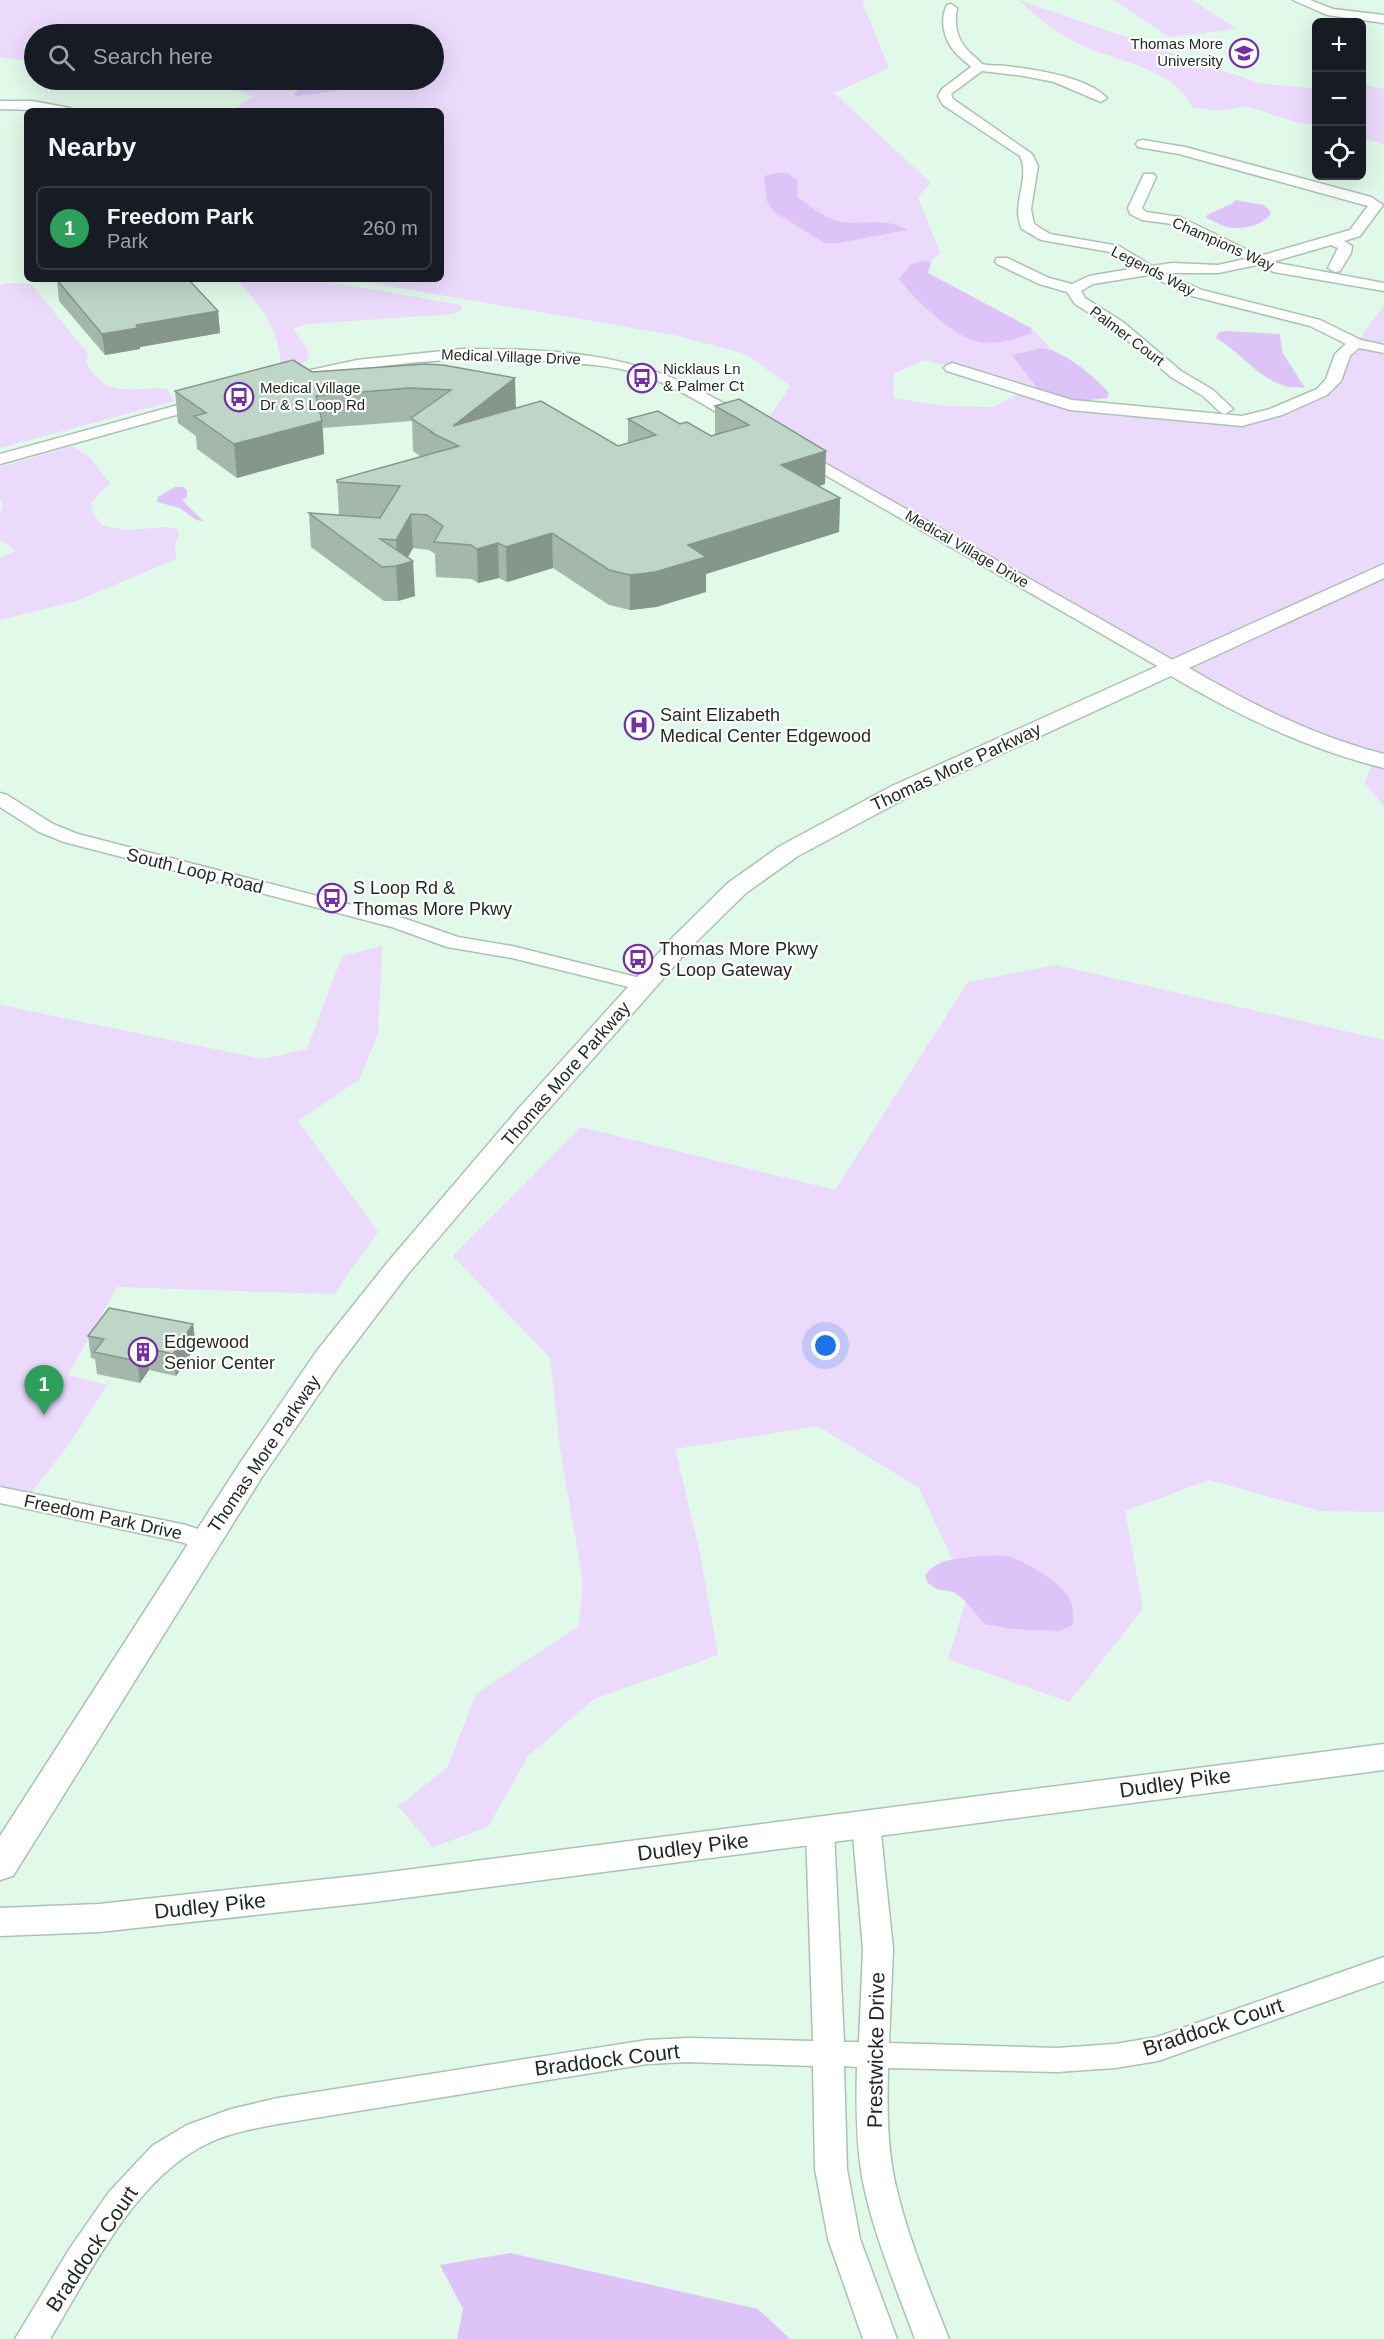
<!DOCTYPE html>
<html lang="en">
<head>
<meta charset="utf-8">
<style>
	:root { --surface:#171b24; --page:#20242c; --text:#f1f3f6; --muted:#9ea1a6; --line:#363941; --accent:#b99bd1 }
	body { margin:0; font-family:Helvetica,sans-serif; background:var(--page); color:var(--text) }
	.controls { position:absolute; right:18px; top:18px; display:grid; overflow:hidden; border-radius:9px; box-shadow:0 6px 24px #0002 }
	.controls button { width:54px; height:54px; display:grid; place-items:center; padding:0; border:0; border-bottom:2px solid var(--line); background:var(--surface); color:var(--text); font:30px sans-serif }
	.you { position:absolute; left:826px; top:1346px; width:21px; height:21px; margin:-15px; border:4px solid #fff; border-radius:50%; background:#1a73e8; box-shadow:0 0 0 9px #1a73e833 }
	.badge { display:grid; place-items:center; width:39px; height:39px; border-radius:50%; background:var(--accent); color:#fff; font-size:20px; font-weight:700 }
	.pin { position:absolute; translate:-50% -50px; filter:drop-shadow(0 2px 3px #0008) }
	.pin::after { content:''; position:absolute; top:32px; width:21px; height:18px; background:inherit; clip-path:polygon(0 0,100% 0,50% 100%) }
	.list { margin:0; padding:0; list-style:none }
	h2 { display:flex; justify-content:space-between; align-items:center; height:78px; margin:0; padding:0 24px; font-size:26px }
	h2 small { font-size:20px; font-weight:400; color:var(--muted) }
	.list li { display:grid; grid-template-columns:39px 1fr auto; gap:18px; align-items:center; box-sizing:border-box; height:84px; margin:0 12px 12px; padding:0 12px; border:2px solid var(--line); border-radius:9px }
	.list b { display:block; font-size:22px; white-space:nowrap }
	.list p { margin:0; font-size:20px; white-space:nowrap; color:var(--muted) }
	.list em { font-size:20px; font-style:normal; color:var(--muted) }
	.icon { flex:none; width:33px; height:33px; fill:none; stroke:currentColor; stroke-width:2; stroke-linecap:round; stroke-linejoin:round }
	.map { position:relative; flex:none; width:1384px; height:2339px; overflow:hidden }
	.search { position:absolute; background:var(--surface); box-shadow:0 6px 24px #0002; left:24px; top:24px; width:420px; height:66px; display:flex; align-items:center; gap:15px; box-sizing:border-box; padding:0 21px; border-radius:33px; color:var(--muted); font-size:22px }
	.panel { position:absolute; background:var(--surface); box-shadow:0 6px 24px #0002; left:24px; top:108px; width:420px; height:174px; border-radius:9px }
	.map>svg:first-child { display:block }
</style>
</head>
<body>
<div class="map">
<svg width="1384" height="2339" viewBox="0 0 1384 2339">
	<rect width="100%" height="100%" fill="#e0f9e9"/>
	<path fill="#ebdafc" d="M0,0h864l-1,4 26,64 -55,25 97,90 -13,14 22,56 -9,9 -3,11 103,55 21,22 30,19 27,24 -2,5 -28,3 -155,-41 -31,14 1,24 52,8 47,1 31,-16 24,9 194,21 80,-29 62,-87v502l-19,-24 8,-24 -76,-25 -537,-303 30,-45 -44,-32 -72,-19 -327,-56h94v-168h-209l21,-15 -39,-11 -42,-5h262v-46h-400v28l-34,-5z
		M1019,0l240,83 57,6v36l-17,-2 -53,-17 -26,5 -28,-4c-18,-40 -77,-45 -113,-63 -22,-11 -43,-27 -60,-44z
		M1114,0h78l45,29 -68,8z
		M1362,84l22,5v56l-22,-8z
		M237,279h75l149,26 1,5 -9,4 -145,10 -15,5 14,19 2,11 -19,11 -10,-3c2,-37 -21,-61 -43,-88z
		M7,283l24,1 58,71 -3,7c21,39 45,24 81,27l7,12 -174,47v-163z
		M73,446l17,12 20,25 -19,20 2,11 9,11 24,5 41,-3 10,2 2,4 -4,10 1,16 -100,42 -76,19v-62l16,-7 -16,-11v-26l3,-13h-3v-34z
		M382,946l-4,87 -18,46 -62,42 80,111 -44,62 -217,-7 -49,88 39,10 -38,59 -43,56 -26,-5v-490l263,54 44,-10 35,-93z
		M1056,965l328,75v472l-63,-1 -112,-31 -84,31 18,98 -74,93 -121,-43 20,-65 -49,-106 -101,-62 -143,23 25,104 18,102 -124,44 -66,57 -40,71 -55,20 -35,-41 49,-38 29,-74 103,-68 4,-44 -23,-134 -10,-90 -97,-102 128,-129 254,63 133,-208z"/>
	<path fill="#ddc3f7" d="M304,80h63l-30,11 -40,5 -4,-2 15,-11z
		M778,173h9l11,8 -1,16c14,9 29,23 46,25 21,3 44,-5 64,8l-69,13h-14l-51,-32 -6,-10 -3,-25z
		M1235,200l29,5 7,7c-4,12 -26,17 -38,16 -8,0 -19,-7 -27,-10l1,-3 26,-12z
		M923,261l8,1 -3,11 103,55 1,5c-15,6 -36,12 -52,9 -26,-4 -65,-42 -81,-63l12,-15z
		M1224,331l56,3 2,18 23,36c-7,-1 -17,0 -23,-3 -26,-9 -43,-34 -66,-47l2,-5z
		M1042,348c24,4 51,27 67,45l-2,5 -28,3 -38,-8 -29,-38z
		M175,487h8l4,3v7l-5,3 21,21 -7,-1 -16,-12 -23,-6 1,-5z
		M979,1556c9,0 19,-1 28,0 17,4 54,27 62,42 5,9 4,18 4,27l-13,6 -49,-2 -26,-5 -24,-27 -8,-5 -16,-3 -9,-6 -3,-7c11,-18 34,-17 54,-20z
		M510,2253l248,56 32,30h-333l6,-30 -23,-44z"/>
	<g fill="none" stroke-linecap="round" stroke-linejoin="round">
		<g stroke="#abc2b3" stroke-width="3">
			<path id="minor" d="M1293,0h17l23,9 51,6v8l-57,-8z
				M951,4l6,4c-4,20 2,37 18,49 3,2 4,5 7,7 5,2 17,1 24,2 27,3 82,11 101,32l-6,4 -47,-20 -30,-6 -42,-5 -31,23 2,5 79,55 6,12 -7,43 3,15 16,10 69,12 33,20 20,-3 46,2 27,-6 -73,-35 -30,-4 -12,-6 -2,-6 16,-34h10l2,3 -14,31 4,4 34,5 80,39 90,-26 18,-24 -189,-52 -41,-7 -2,-3 2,-3 5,-1 42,7 186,50 12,8 -23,31 -16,5 8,5 -1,7 -11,18 -5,1 -7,-4 10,-20 -7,-3 -59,17 112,21v8l-110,-19 -17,-7 -39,8h-54l38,17 118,30 41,20 23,5v8l-25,-5 -9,8 -9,25 -14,14 -45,20 -40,11 -172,-16 -123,-39 -3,-3 3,-3 5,-2 120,37 170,16 28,-7 47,-20 9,-10 9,-25 11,-10 -36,-18 -118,-30 -44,-21 -55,9 -12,7 4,7 38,24 58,49 32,19 20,19 -8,5 -5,-2 -17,-16 -32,-19 -58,-49 -38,-24 -8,-12 -28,-8 -42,-20 -2,-3 2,-3h10l42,20 23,6 17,-8 47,-8 -26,-16 -69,-12 -19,-11c-12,-24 9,-50 -2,-73l-77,-51 -5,-9 4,-7 29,-22c-3,-4 -6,-5 -10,-9 -15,-12 -23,-35 -14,-53z
				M0,101h32l38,7 1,3 -71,-2z
				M462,349c93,0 172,3 254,50 11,6 27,12 35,22l-2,3h-12c-31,-18 -62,-38 -97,-50 -25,-8 -54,-10 -81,-12 -92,-8 -181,0 -271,22l-8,-5 3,-3 74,-16z
				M207,397l5,2 3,3 -3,3 -212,59v-10z
				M800,449l378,214 3,4 -3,4h-12l-372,-214 -2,-3 2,-3z
				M0,793l7,2 46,29 25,10 328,85 52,18 54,9 140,35 3,4 -3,4 -7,2 -133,-33 -65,-11 -55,-20 -328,-85 -25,-10 -39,-25z
				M0,1487l186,38 29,10 4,6 -4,6 -9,3 -25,-8 -181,-39z
				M866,1813l10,4 4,7 13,125 -4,94 168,5 58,-4 42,-7 227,-80v24l-226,80 -43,7 -58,4 -169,-4c-1,38 -1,77 7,114 12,54 34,106 54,157h-34c-19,-52 -41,-103 -52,-157 -7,-38 -7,-77 -6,-115l-13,-1 3,103 13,70 37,100h-34l-35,-100 -13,-70 -2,-103 -125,-4 -41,2 -369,60c-27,5 -55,10 -79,24 -68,38 -110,127 -149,191h-35l55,-91 39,-56 43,-46 35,-21 44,-16 47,-11 369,-58 41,-2 125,3 -7,-211 4,-8 10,-3 10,3 4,8 10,212h15l4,-93 -11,-125 4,-7z"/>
		</g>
		<g stroke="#abc2b3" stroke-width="3">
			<path id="tertiary" d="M1384,564v14l-195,90c62,36 125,68 195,86v14c-77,-19 -145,-52 -213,-92l-261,120 -112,60 -52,37 -55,54 -152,173 -132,155 -69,91 -76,111 -249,399 -13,4v-44l240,-373 76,-111 71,-89 132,-155 154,-171 55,-54 52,-37 112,-60z
				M1384,1744v26l-1010,132 -275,30 -99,4v-28l99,-4 275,-30z"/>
		</g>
		<use href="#minor" fill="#fff" fill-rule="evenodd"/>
		<use href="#tertiary" fill="#fff" fill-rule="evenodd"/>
	</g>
	<path fill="#a3b8ab" d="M57,280l161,31 2,22 -80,14v2l-35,6 -46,-54z
		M425,364l91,44 102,38 10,-3v-24l52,5 31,12 4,-1v-29l24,-7 86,85 -6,2 21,12 -1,34 -133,42v18l-50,15 -26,3 -21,-5 -56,-37 -46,14 -8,-4 -21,5 -6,-4 -36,-2 -1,-23 -6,-4 -16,-2 -5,9 7,39 -17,5h-14l-73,-54 -2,-34 30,2 -2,-35 84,-23 -8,-6 -1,-30 -89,7 1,26 -87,24 -40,-29 -1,-13 -18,-13 -3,-32 137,-19z
		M193,1324l3,22 -20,30 -27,-6 -9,13 -43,-9 -2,-15 -4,-1 -3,-22z"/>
	<path fill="#85968b" d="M218,311l2,22 -80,14v2l-35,6 -3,-21 34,-9z
		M515,378l1,33 -57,35 -6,-20z
		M322,421l2,33 -87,24 -3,-34z
		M826,451l-1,33 -45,14 1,-33z
		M840,498l-1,34 -133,42v18l-50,15 -26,3v-35l58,-30z
		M411,514l2,34 -9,16 9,-3 2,35 -17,5 -2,-35h2l-2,-26z
		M552,533l1,35 -46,14 -1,-35z
		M498,543l1,35 -21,5 -1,-34z
		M193,1324l3,22 -20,30 -3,-22z
		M146,1348l3,22 -9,13 -3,-22z"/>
	<path fill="#bed6c7" stroke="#85968b" stroke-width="1.5" d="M63,279h125l30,32 -82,14 2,3 -36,6 -45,-54z
		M293,360l19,12 113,-8 18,1 72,13 -62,48 88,-25 77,45 38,-11 -28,-16 30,-8 22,13 7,-2 24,14 38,-11 -34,-19 24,-7 87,52 -45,14 59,33 -152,47 18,12 -51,15 -25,3 -21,-5 -57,-37 -46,14 -8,-4 -21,6 -6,-4 -37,-3 9,-16 -16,-11 -16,-1 -15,26 -16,-1 33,22 -17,5 -14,1 -73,-54 71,5 20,-32 -63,-4v-2l122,-34 -29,-14h2l-21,-14 40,-28 -42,-2 -93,8 6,25 -88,23 -40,-28 12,-3 -31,-22z
		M109,1308l84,16 -20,30 -27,-6 -9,13 -43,-9 10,-13 -16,-3z"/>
	<defs>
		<g id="university-ring" transform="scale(1.5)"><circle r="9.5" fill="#fff" stroke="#742fa3" stroke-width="1.5"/><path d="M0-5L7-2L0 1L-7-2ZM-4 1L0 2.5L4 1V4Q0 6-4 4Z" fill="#742fa3"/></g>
		<g id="bus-ring" transform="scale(1.5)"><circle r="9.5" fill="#fff" stroke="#742fa3" stroke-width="1.5"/><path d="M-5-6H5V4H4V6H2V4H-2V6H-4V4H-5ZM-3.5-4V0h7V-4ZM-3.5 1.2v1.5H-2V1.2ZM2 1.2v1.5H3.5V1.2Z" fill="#742fa3"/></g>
		<g id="hospital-ring" transform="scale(1.5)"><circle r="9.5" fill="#fff" stroke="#742fa3" stroke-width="1.5"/><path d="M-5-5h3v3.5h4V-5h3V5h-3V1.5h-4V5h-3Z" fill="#742fa3"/></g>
		<g id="building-ring" transform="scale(1.5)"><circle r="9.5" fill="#fff" stroke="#742fa3" stroke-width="1.5"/><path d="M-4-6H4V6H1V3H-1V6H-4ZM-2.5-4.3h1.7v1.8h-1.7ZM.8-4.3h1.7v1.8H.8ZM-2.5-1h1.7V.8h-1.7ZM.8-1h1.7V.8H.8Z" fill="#742fa3"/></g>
	</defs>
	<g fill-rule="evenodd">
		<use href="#university-ring" x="1244" y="53"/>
		<use href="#bus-ring" x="642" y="378"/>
		<use href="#bus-ring" x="239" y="397"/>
		<use href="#hospital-ring" x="639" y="725"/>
		<use href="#bus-ring" x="332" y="898"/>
		<use href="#bus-ring" x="638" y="959"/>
		<use href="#building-ring" x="143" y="1352"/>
	</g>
	<g text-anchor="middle" stroke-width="4.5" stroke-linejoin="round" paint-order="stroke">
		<g font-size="15" fill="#1e2721" stroke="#fff" text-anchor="start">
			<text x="1223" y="49" text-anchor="end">Thomas More<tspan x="1223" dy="17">University</tspan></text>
			<text x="663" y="374">Nicklaus Ln<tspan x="663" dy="17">&amp; Palmer Ct</tspan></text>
			<text x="260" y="393">Medical Village<tspan x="260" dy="17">Dr &amp; S Loop Rd</tspan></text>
		</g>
		<g font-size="15" fill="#1e2721" stroke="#fff">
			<text transform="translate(1223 244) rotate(24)" y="5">Champions Way</text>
			<text transform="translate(1153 271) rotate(27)" y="5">Legends Way</text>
			<text transform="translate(1127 336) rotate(37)" y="5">Palmer Court</text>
			<text transform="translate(511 357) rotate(2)" y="5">Medical Village Drive</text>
			<text transform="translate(967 549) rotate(30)" y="5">Medical Village Drive</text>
		</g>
		<g font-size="18" fill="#1e2721" stroke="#fff" text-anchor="start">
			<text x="660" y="721">Saint Elizabeth<tspan x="660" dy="21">Medical Center Edgewood</tspan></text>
			<text x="353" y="894">S Loop Rd &amp;<tspan x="353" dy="21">Thomas More Pkwy</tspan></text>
			<text x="659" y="955">Thomas More Pkwy<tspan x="659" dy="21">S Loop Gateway</tspan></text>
			<text x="164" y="1348">Edgewood<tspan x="164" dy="21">Senior Center</tspan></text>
		</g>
		<g font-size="18" fill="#1e2721" stroke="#fff">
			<text transform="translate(956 767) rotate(-25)" y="6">Thomas More Parkway</text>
			<text transform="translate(195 871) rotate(14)" y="6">South Loop Road</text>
			<text transform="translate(566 1074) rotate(-49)" y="6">Thomas More Parkway</text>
			<text transform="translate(264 1454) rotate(-56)" y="6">Thomas More Parkway</text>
			<text transform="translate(103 1517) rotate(12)" y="6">Freedom Park Drive</text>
		</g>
		<g font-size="21" fill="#1e2721" stroke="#fff">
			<text transform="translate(1175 1783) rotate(-8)" y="7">Dudley Pike</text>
			<text transform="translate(693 1847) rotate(-7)" y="7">Dudley Pike</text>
			<text transform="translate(210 1906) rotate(-6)" y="7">Dudley Pike</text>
			<text transform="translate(1213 2027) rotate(-18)" y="7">Braddock Court</text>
			<text transform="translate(876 2050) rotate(-89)" y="7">Prestwicke Drive</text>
			<text transform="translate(607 2060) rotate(-7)" y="7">Braddock Court</text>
			<text transform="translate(92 2249) rotate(-56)" y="7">Braddock Court</text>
		</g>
	</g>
</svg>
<div class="controls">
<button>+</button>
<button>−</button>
<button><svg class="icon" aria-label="locate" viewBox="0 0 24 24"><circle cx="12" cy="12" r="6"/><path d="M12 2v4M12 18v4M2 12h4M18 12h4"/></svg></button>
</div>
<div class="you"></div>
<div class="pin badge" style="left:44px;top:1415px;background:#2e9e5b">1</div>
<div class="search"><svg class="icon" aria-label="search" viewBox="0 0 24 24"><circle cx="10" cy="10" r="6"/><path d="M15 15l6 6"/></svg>Search here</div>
<section class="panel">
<h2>Nearby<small></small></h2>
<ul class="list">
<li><span class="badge" style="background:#2e9e5b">1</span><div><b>Freedom Park</b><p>Park</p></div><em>260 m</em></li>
</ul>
</section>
</div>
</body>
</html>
